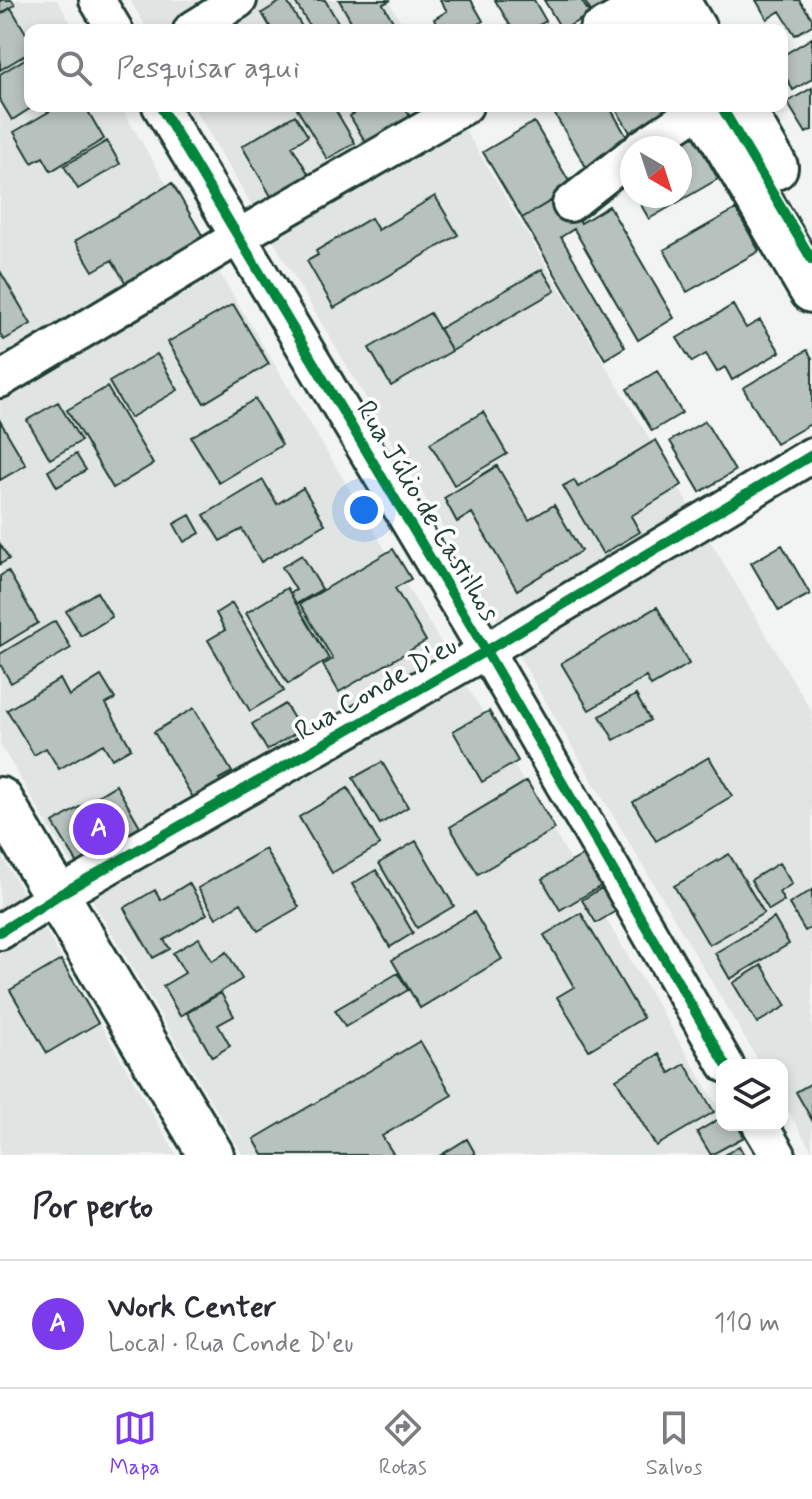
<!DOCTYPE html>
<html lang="pt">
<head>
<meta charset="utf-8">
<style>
	:root { --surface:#fff; --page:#f7f7f7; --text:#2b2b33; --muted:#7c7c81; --line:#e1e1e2; --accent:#7c3aed }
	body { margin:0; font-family:Mynerve,sans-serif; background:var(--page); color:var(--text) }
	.controls { position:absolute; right:24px; bottom:24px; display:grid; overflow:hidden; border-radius:16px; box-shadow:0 4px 12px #0003 }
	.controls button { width:72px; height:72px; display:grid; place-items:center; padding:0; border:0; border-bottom:2px solid var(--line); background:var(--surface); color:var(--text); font:40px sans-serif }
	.compass { position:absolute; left:620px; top:136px; width:72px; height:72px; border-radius:50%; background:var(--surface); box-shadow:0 4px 12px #0003; rotate:141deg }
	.you { position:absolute; left:364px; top:510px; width:28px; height:28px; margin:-20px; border:6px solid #fff; border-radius:50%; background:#1a73e8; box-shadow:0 0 0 12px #1a73e833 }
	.badge { display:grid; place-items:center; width:52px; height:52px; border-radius:50%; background:var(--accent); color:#fff; font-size:26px; font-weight:700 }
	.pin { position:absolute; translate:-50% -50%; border:4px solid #fff; box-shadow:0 2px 8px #0006 }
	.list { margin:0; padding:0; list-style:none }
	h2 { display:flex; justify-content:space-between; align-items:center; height:104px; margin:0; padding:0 32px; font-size:34px }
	h2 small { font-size:26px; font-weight:400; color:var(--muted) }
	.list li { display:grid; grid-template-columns:52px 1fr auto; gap:24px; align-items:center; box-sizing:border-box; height:128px; padding:0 32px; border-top:2px solid var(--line) }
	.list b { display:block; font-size:30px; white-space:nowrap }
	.list p { margin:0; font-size:26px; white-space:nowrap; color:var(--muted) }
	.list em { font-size:26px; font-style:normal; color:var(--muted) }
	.icon { flex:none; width:44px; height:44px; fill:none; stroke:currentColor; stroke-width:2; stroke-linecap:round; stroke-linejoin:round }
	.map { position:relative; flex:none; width:812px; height:1155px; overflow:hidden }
	.search { position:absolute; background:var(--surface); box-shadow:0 4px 12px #0003; left:24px; right:24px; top:24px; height:88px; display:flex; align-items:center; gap:20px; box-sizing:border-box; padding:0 28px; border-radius:16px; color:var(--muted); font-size:30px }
	.sheet { height:232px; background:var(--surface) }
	nav { display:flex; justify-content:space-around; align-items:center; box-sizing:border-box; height:112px; border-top:2px solid var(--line); background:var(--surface); font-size:22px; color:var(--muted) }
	nav a { display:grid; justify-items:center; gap:4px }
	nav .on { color:var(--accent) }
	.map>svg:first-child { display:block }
</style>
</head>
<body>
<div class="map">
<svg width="812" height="1155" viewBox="0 0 812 1155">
	<rect width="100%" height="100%" fill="#f2f3f3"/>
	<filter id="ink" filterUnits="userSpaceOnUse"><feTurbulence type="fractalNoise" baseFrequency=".0125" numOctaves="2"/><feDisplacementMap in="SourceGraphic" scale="16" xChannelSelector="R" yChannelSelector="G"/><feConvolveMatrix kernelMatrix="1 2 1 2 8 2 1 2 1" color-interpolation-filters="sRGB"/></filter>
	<g filter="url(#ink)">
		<path fill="#e0e4e3" d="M0,0h57l18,30h-45v76h90l602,1007v12h7l18,30h-504l-243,-411z
			M130,0h258l18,30h-258z
			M193,106h258l361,606v439l-30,-50v-36h-21z
			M0,853l177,302h-177z"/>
		<path fill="#b7c1bd" stroke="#1f3d34" stroke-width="2" d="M0,0h12l3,5 -15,9z
			M283,0h3l18,30h-32l-10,-17z
			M294,0h31l17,29 -30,1z
			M339,0h52l-8,4 12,21 -8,5h-31z
			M440,0h31l12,21 -5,3 4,6h-42l-6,-11 13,-8z
			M495,0h39l12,21 -16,9h-17z
			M544,0h37l9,14 -28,16z
			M584,0h47l-34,22z
			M756,0h43l13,18v7l-17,10 -15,-24 -13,8z
			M11,8l19,32v12l-30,18v-55z
			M812,38v41l-19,11 -11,-20v-14z
			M30,56v50h4l-22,14 -12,-20v-26z
			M812,88v42l-6,3 -19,-31z
			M59,106h26l19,33 -53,32 -8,-14 -11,6 -18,-31z
			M333,106l22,37 -28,16 -31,-52z
			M367,106h37l9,16 -44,26 -19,-32z
			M550,106h59l23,40 -43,26z
			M614,106h64l-47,28z
			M295,115l13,21 -16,10 20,34 -37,23 -33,-57z
			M534,122l39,66 -51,30 -39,-66z
			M691,130l27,49 -69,40 -13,-23h44v-48h-20z
			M107,141l13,23 -42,25 -14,-23z
			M172,183l34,59 -72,55 -22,-37 -19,11 -18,-30z
			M564,193l17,30 28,-17 65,112 -36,22 -64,-111 -13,8 64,110 -20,12 -83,-141z
			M435,196l23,39 -124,73 -27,-47 11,-6 -2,-4 55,-33 7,12z
			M736,209l23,42 -72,41 -23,-42z
			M542,269l13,22 -103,60 -13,-22z
			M0,271l31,53 -27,16 -4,-6z
			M233,304l36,60 -65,39 -36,-61z
			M733,305l13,23 14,-8 20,32 -48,28 -7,-13 -8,5 -11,-18 -14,8 -15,-24z
			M430,313l22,38 -61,35 -22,-38z
			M807,350l5,8v65l-36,21 -33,-56z
			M157,354l21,36 -48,28 -21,-36z
			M657,371l25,42 -30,18 -25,-42z
			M107,387l46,77 -40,24 -46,-78z
			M255,399l27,46 -63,38 -28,-46z
			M58,402l23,39 -31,18 -23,-39z
			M483,412l24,42 -53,31 -24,-42z
			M0,421l26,44 -26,15z
			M705,421l30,50 -35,21 -30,-51z
			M656,440l26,45 -51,31 9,16 -37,22 -40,-68 11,-6 4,7z
			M76,454l10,16 -29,17 -9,-16z
			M497,466l32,54 25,-15 27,46 -64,39 -45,-77 -15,9 -13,-24z
			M263,480l14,24 26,-16 22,36 -64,38 -19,-33 -22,12 -16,-26z
			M190,515l10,18 -16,9 -10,-18z
			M0,544l9,15 -9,5z
			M782,545l28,49 -31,17 -28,-48z
			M393,549l18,30 -16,9 31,53 -87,51 -16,-27 10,-6 -33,-55z
			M302,555l20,34 -26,15 -6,-11 6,-3 -14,-23z
			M8,571l30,52 -38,23v-70z
			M287,588l42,71 -41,25 -42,-71z
			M97,592l15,25 -31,19 -15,-25z
			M232,603l52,88 -34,20 -42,-71 17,-10 -9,-17z
			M657,607l32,57 -38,22 -5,-9 -57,33 -28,-47z
			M55,621l16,27 -60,35 -11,-19v-10z
			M101,676l14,23 -9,5 25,44 -19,11 -9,-15 -44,25 -13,-21 -12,7 -27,-45 53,-31 9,17z
			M636,695l14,25 -36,20 -14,-24z
			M285,704l16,26 -34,20 -15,-26z
			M194,708l38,64 -13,7 6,11 -27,16 -44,-74z
			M489,711l29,50 -36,21 -29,-51z
			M709,757l23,39 -76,45 -23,-39z
			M382,762l26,45 -28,17 -27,-46z
			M527,781l28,48 -77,45 -28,-47z
			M116,785l29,50 -62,37 -30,-49z
			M348,788l32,57 -48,28 -33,-56z
			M416,841l38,65 -37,22 -38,-65z
			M265,849l34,58 -41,24 -17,-28 -25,15 -18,-30z
			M729,854l35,59 -55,32 -35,-59z
			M583,855l18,31 -41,24 -18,-31z
			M779,863l13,21 -13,8 5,9 -15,9 -18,-30z
			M376,870l37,63 -23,14 -38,-63z
			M189,883l18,31 -43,26 6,9 -17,9 -29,-50 31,-18 6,10z
			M602,888l14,23 -20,12 -14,-23z
			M812,890v37l-7,4 -16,-27z
			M474,912l28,47 -82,49 -28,-48z
			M581,913l62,105 -54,32 -32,-53 17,-10 -30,-52z
			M774,918l15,26 -59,35 -15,-26z
			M199,938l13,23 15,-9 15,27 -62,37 -17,-30 22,-13 -12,-20z
			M61,960l37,63 -51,30 -37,-63z
			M762,965l24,41 -29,17 -24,-40z
			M398,973l10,17 -63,37 -10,-17z
			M221,993l13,23 -16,9 12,21 -18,11 -25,-44z
			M420,1041l32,54 -70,41 12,19h-131l-9,-16z
			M659,1054l11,19 15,-9 29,48 -58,34 -40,-67z
			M812,1083v37l-16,-28z
			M722,1117v8h15l7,12 -33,18 -14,-23z
			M467,1139l9,16h-35z
			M739,1146l5,9h-19z"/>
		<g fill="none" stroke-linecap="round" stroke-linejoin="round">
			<g stroke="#1f3d34" stroke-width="40">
				<path id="minor" d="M97,0l18,30
					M191,30l48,-30
					M597,30l53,-30
					M160,106l326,545 240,414
					M641,148l63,-42
					M570,204l62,-49
					M0,380l238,-143 227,-131
					M0,932l57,-36 429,-245 326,-196
					M760,1125l18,30"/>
			</g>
			<g stroke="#1f3d34" stroke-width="50">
				<path id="major" d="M641,0l18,30
					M676,0l18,30
					M704,106l108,184
					M740,106l35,61
					M0,800l211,355"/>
			</g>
			<use href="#minor" stroke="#fff" stroke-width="34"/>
			<use href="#major" stroke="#fff" stroke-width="44"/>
			<g stroke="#fff" stroke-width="15">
				<path id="cycleway" d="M160,106l326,545 240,414
					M721,106l91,154
					M0,932l57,-36 429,-245 326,-196"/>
			</g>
			<use href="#cycleway" stroke="#00873e" stroke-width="10"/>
		</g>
	</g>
	<g text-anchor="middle" stroke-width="7" stroke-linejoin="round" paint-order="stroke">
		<g font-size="28" fill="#1f3d34" stroke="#fff">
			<text transform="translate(429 510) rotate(59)" y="10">Rua Júlio de Castilhos</text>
			<text transform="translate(375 687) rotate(-30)" y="10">Rua Conde D'eu</text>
		</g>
	</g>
</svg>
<div class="controls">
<button><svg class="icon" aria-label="layers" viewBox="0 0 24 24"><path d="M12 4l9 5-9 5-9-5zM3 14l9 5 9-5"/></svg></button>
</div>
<svg class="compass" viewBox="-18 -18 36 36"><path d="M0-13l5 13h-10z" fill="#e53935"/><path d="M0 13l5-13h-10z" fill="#7c7c81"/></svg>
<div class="you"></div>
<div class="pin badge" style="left:99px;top:829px">A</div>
<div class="search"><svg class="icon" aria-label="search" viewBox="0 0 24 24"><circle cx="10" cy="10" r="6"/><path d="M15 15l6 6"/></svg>Pesquisar aqui</div>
</div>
<section class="sheet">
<h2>Por perto<small></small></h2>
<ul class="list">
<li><span class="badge">A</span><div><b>Work Center</b><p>Local · Rua Conde D'eu</p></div><em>110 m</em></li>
</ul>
</section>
<nav>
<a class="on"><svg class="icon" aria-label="map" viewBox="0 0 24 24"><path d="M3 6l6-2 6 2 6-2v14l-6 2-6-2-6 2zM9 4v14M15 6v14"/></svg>Mapa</a>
<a><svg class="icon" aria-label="directions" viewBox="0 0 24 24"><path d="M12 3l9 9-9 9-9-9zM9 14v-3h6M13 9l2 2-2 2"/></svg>Rotas</a>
<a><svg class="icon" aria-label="saved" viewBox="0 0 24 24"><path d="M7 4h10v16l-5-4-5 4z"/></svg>Salvos</a>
</nav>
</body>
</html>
